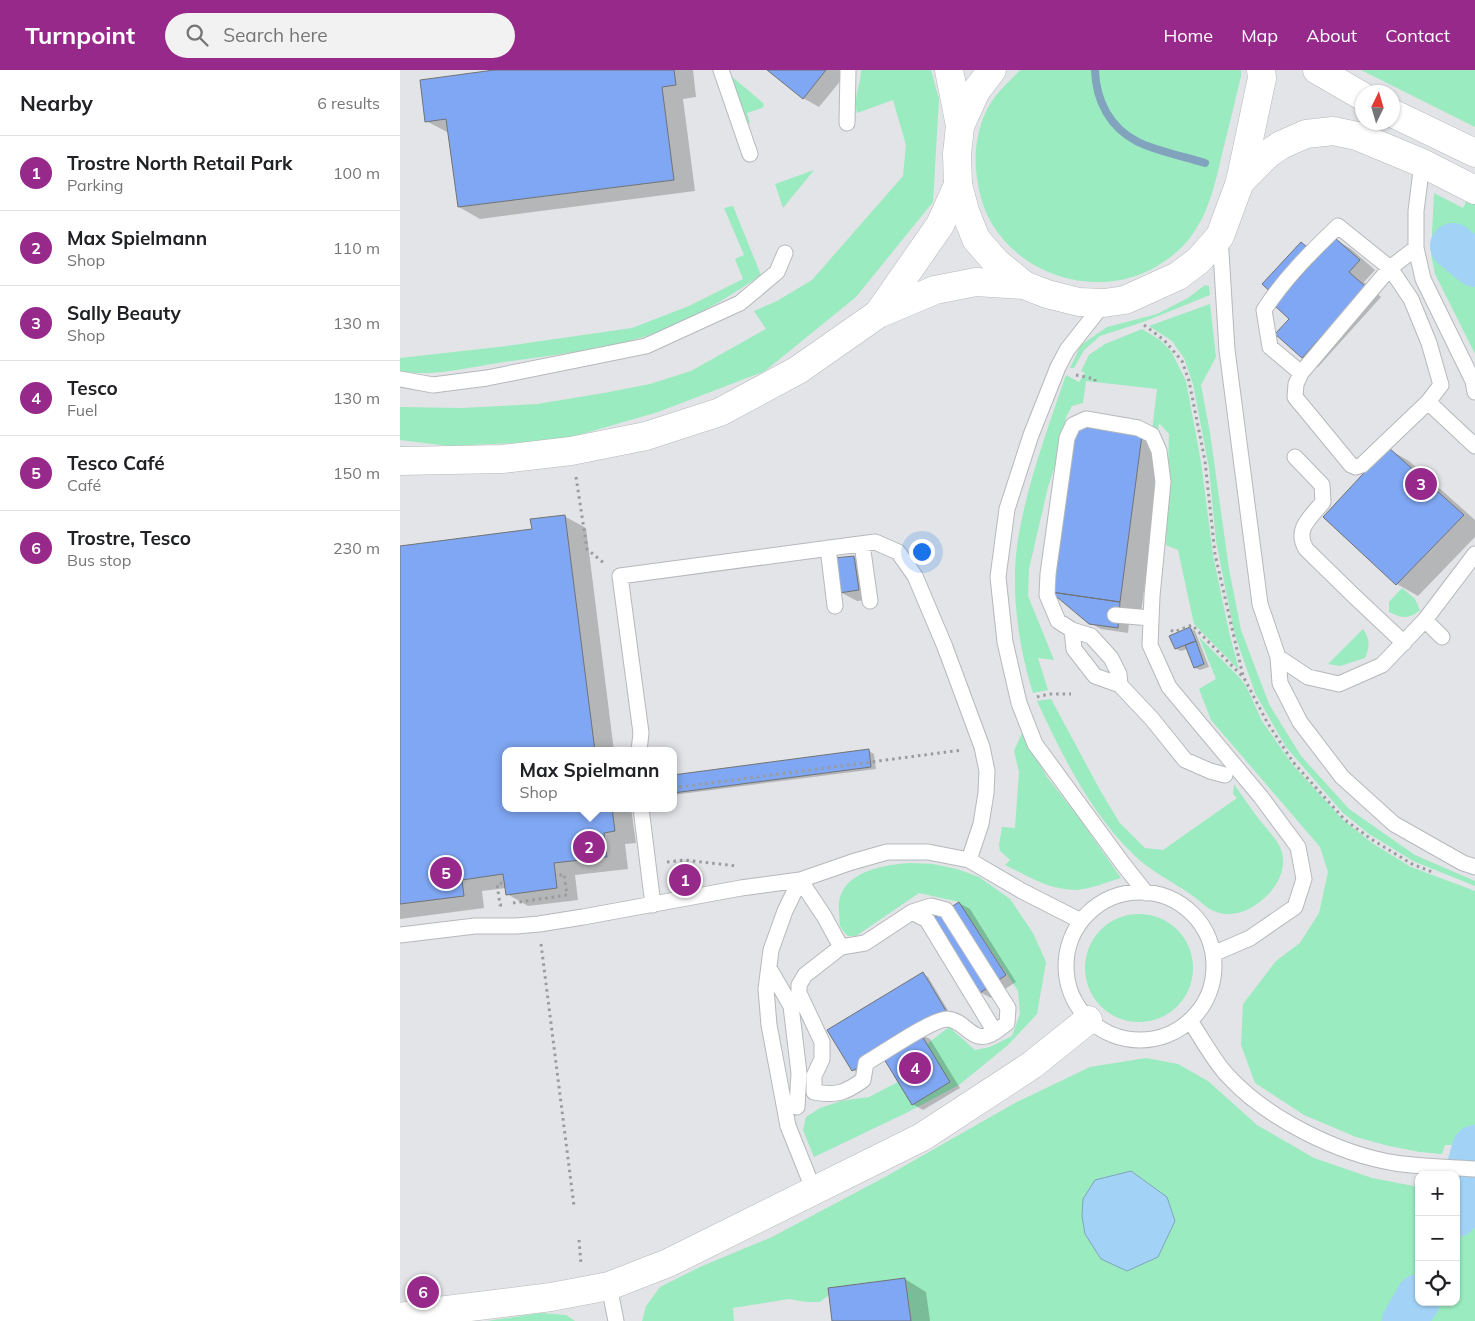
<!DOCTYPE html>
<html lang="en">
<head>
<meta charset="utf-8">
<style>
	:root { --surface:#fff; --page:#f2f2f2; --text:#202124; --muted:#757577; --line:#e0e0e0; --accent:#97298a }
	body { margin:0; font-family:Mulish,sans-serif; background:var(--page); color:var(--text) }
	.controls { position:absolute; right:15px; bottom:15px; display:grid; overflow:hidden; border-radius:10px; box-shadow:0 1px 4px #0004 }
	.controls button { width:45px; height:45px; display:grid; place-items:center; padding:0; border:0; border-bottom:1px solid var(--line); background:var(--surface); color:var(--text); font:25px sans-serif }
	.compass { position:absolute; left:955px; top:15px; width:45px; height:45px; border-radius:50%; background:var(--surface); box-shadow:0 1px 4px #0004; rotate:5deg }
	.you { position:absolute; left:521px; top:481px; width:18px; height:18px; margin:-12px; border:4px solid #fff; border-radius:50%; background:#1a73e8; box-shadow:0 0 0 8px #1a73e833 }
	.badge { display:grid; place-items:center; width:32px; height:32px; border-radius:50%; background:var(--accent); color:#fff; font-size:16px; font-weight:700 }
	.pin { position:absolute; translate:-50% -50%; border:2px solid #fff; box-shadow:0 1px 5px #0006 }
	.popup { position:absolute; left:102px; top:677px; width:175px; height:65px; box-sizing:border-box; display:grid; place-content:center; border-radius:10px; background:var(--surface); filter:drop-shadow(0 1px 4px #0005); font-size:16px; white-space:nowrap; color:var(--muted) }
	.popup b { font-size:19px; color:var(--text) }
	.popup::after { content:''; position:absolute; left:50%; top:100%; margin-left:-10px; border:10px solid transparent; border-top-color:var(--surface) }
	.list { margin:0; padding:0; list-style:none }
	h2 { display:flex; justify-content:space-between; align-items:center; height:65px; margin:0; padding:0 20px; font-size:21px }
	h2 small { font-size:16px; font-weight:400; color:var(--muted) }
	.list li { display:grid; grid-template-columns:32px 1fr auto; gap:15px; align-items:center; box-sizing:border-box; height:75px; padding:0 20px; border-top:1px solid var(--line) }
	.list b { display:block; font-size:19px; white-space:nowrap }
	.list p { margin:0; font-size:16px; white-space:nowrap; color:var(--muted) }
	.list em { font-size:16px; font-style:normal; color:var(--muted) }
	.icon { flex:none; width:28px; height:28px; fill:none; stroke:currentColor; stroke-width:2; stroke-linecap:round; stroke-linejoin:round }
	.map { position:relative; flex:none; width:1075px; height:1251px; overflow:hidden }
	header { display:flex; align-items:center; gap:30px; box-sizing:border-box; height:70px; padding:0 25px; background:var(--accent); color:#fff }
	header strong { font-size:24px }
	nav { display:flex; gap:28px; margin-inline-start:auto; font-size:18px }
	.search { width:350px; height:45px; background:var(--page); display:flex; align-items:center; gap:12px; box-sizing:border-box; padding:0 18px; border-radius:28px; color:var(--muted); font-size:19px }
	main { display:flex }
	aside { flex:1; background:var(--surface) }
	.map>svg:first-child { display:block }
</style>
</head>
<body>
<header>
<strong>Turnpoint</strong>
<div class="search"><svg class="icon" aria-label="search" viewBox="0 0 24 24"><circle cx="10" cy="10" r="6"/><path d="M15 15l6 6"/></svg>Search here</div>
<nav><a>Home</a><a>Map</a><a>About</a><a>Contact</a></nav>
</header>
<main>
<aside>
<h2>Nearby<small>6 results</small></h2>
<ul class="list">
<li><span class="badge">1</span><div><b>Trostre North Retail Park</b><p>Parking</p></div><em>100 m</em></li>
<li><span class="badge">2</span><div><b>Max Spielmann</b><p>Shop</p></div><em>110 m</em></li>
<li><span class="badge">3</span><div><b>Sally Beauty</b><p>Shop</p></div><em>130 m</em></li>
<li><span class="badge">4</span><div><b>Tesco</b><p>Fuel</p></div><em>130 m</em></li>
<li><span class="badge">5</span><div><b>Tesco Café</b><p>Café</p></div><em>150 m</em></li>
<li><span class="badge">6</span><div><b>Trostre, Tesco</b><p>Bus stop</p></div><em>230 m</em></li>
</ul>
</aside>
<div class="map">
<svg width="1075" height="1251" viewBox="0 0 1075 1251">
	<rect width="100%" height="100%" fill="#e2e4e7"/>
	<path fill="#9aebbf" d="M461,0h70l8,29 -6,103 -77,95 -91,74 -107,41 -100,29 -109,5 -49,-6v-33l62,1 75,-4 67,-11 46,-9 41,-13 75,-42 -12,-18 23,-10 35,-21 91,-104 3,-31 -13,-45 -36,13c-4,-16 4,-28 4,-43z
		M620,0h221v6c-6,25 -12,50 -18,74 -7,29 -12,57 -29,82 -10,16 -26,28 -42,37 -55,29 -128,8 -160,-45 -10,-17 -14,-35 -16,-54 -2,-23 3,-50 16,-69 7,-11 19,-21 28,-31z
		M961,0h114v57z
		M330,5l33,28 1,3 -2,2 -15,5 3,10 -3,1z
		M414,100l-31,38 -8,-24z
		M1034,123l29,15 4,-8 8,4v150l-40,-80 -4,-20z
		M333,136l28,69c-36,25 -78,50 -121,63 -46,13 -95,18 -142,25 -33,5 -65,14 -98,8v-13l107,-12 125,-18 57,-22 54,-27 -8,-20 9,-4 -20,-47z
		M805,215l4,1 1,9 -67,27 -43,14 -16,14 -10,18h-4l11,-23 26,-18 50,-13 31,-16z
		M810,234l6,53 -15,28 9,48 19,136 12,61 28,74 32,52 48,53 66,46 60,26v5l-62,-25 -44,-27 -27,-22 -56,-65 -31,-54 -21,-61 -18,-91 -7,-73 -16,-84 -9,-26 -12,-17 -23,-15z
		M742,259l18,11 11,11 15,30 15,81 12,93 16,77 10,38 -45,-46 -16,-74 -12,-5 3,-111 -10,-11 -2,18 -5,-10 5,-42 -71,-8 -3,22 -11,3 -6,11 -5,30 -13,40 -19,82 -1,27 26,64 -16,-2 10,32 -15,3c-16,-52 -24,-111 -13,-165 10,-52 29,-103 46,-153l13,7 6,-9 -4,-2 8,-16 16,-11z
		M1002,518l13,11 5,11c-12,10 -18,8 -31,2v-10z
		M963,559c7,10 7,18 2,29l-25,8 -12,-2z
		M799,567l41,41 6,8 16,35 30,43 51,56 29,23 39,24 64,24v242l-3,12h-27l-3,9 -22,-2 -31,-6 -33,-9 -52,-22 -49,-32 -14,-38 2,-41 33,-43 24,-18 19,-30 9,-41 -8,-25 -109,-127 -12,-31 17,-10z
		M651,629l49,91 19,32 26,26 18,2 74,-52 -4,-4 1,-10c8,12 16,23 24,34 7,9 16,18 21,27 13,25 -7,51 -28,63 -13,7 -29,9 -43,0 -6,-4 -11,-10 -18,-14 -18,-13 -40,-23 -56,-39 -43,-41 -72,-100 -97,-154z
		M622,663l25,44 32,41 42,60c-14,4 -30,11 -45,12 -26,0 -48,-14 -71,-25l5,-5 -10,-9 -1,-6 3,-18 13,1 4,-56 -5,-21z
		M510,793l23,1 24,5 22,8 31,22 23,34 13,29 -9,52 -29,31 -49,40 -53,28 -92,44 -11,-27 3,-13 14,-9 21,-7 28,-4 29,-15 14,23 15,-61 22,-17 26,23 15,-3 22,-11 8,-22 -2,-23 -59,-89 -40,-9 -63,43h-8c-10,-10 -8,-11 -9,-25 -3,-38 42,-46 71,-48z
		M685 898a54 54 0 1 1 108 0a54 54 0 1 1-108 0Z
		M746,988l32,6 30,17 49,44 57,33 58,20 47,9v115h37v-112h19v131h-564l-6,-43 -76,17 -9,7h-14l-17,-3 -56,9 1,13h-92l4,-15 14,-19 40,-20 72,-30 113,-60 130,-74 75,-36z
		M141,1243l25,2 9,6h-88z"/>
	<path fill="#a2d3f7" stroke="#81a3bd" d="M731,1101l36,26 8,24 -17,36 -31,14 -26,-12 -16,-25 -3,-18 1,-17 12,-19z"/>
	<path fill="#0003" d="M104,0h189l3,27 -13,2 12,92 -215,28 -21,-12 -10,-74 -23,-12z
		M369,0h75l3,3 -28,34 -16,-9z
		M935,169l16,10 24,21 -11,12 17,15 -63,70 -16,-10 -11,-38 -16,-14 26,-62 18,14z
		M742,366l21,12 -22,165 -11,-1 -2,21 -27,-4 -11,-6z
		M988,379l21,12 66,59v17l-57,59 -21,-12 -72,-68z
		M164,446l22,12 28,223h-109v57h126l5,35 -11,1 3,25 -53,6 3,25 -50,6 -21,-12 -1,-6 -24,3 2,17 -84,11v-372l133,-17z
		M454,487l16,9 5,33 -18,2 -17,-9 -4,-33z
		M790,558l5,3 14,36 -9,3 -5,-2 -8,-19 -6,2 -5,-2z
		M469,681l5,3 2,15 -203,26v-19z
		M559,833l11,6 46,73 -25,16 -11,-6z
		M523,904l5,3 24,40 -30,18 8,4 30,49 -37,22 -11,-6 -28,-46 -26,15 -5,-3 -24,-40z
		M505,1209l21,13 4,29h-96z"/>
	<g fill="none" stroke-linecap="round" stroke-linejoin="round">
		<path stroke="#81a3bd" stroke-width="8" d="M695,0c1,31 15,58 43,72 18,9 48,15 67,21"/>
		<path stroke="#a2d3f7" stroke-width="46" d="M1053,176l22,18
			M1056,1144l19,-66
			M1005,1251l14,-24"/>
	</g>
	<path fill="#80a7f3" stroke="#717376" d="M94,0h180l2,15 -14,2 12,93 -216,27 -12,-88 -21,3 -5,-42z
		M367,0h59l-23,29z
		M935,168l25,22 -11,12 17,15 -64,71 -27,-24 14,-15 -15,-14z
		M901,172l17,14 -39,44 -17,-16z
		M673,355l69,10 -22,167 -69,-10z
		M988,377l76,68 -68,70 -73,-68z
		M165,445l30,236h-90v57h107l3,23 -11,2 3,24 -53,6 3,25 -51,7 -3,-21 -41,6 2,16 -64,8v-358l132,-17 -2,-10z
		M454,486l5,34 -20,3 -5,-35z
		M651,522l69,10 -2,26 -29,-4z
		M790,557l6,14 -21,8 -6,-13z
		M796,571l8,23 -10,4 -9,-23z
		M469,679l2,18 -198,26v-18z
		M559,832l47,73 -26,18 -48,-74z
		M523,902l25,42 -96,57 -25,-41z
		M519,961l31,51 -38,23 -31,-51z
		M505,1208l6,43h-79l-4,-33z"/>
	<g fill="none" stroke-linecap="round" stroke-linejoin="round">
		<g stroke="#b6b8bb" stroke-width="17">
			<path id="service" d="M321,0l29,84
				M447,53l1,-53
				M1022,93l-6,48v37l7,31 50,102 2,11
				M820,166l7,114 33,254 18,53 30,20 31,7 43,-19 43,-45 50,-66
				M990,198l21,31 18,44 12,42 -13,17 -66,63 -6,2 -5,-2 -56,-68 1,-13 5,-11z
				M704,233l-37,47 -9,17 -27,68 -24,74 -9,68 7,65 14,61 16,41 88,120 23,29
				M901,303l-31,-26 -6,-37c20,-31 47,-58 74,-84l52,42 26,-20
				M0,309l33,6 54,-7 159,-32 94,-43 37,-31 8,-19
				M1028,332l47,44
				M895,387l27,28 1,17c-12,15 -29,27 -17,47l47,46 51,48
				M462,474l8,57
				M428,478l7,58
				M715,545l36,3
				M1025,550l17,17
				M672,560l2,19 21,27 25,9
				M878,587l2,26 20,39 42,55 52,47 69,39 12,4
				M239,681l2,-18 -21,-157 255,-34 23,10 17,24 30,71 37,100 5,24 -1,22 -5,31 -12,36
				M241,738l12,97
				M400,810l-15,31 -14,39 -5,39 3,36 19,101 26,65
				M400,810l24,36 17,31
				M666 896a74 74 0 1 1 148 0a74 74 0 1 1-148 0Z
				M512,842l15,8 68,112c-23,15 -28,-12 -48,-13 -15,0 -65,35 -81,44l-3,17c-18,13 -27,16 -49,12v-16l8,-17v-17l-23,-49v-8l6,-10 36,-28 24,-4z
				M512,842l19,-6 15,4 62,98 -1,15 -12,9
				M0,865l75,-9h41l23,-2 44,-7 158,-29 59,-8 52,-18 35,-10h41l41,8 53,31 59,30
				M813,884l37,-16 45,-31 9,-28 -6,-32 -37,-50 -92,-110 -19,-42 2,-49 11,-114 -4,-31 -7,-16 -14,-7 -52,-9 -13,6 -6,13 -19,136 -1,21 11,26 14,9 19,6 20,22 8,16 1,11 32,34 33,41 25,11 15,4
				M369,898l22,38 8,67 -2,34
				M790,951c12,17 24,41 39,56 39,42 110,77 166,86 27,4 53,4 80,6
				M209,1216l7,35"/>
		</g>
		<g stroke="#b6b8bb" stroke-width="29">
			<path id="minor" d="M0,1247l22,-4 129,-16 58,-11 59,-23 254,-126 110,-72 56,-45"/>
		</g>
		<g stroke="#b6b8bb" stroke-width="29">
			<path id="secondary" d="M478,244l62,-89 18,-40
				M0,391l102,-2 69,-8 75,-15 74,-24 78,-42 80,-56 57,-24 41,-8 48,3"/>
		</g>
		<g stroke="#b6b8bb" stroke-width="29">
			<path id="primary" d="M549,0l11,56
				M917,0l45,26
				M992,43l83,40
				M840,112l29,-29 12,-8 25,-11 27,-3 24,5 65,27 53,27"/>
		</g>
		<g stroke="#b6b8bb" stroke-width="29">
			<path id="trunk" d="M592,0l-16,21 -16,35 -3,28 1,31 7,26 11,28 20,23 28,23 23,9 32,8 25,1 21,-3 53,-24 21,-16 21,-24 20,-54 22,-104 -1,-8"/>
		</g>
		<path stroke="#9a9b9e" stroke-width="3" stroke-dasharray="2.5 4" stroke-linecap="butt" d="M744,255l20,15 18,21 7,20 16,80 10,93 28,122 24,46 26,40 52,58 26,19 41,25 23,9
			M676,305l19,4v3
			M176,407l11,72 18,15
			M771,560l3,2 18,-7 50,51
			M637,627l12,-3h22
			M273,718l289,-38
			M267,792l18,-2 52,6
			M113,833l54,-8 -3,-21 -8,2
			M102,835h-2l-3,-21 7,-1
			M141,874l33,262
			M179,1170l2,24"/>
		<use href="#service" stroke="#fff" stroke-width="15"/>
		<use href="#minor" stroke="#fff" stroke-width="28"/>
		<use href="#secondary" stroke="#fff" stroke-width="28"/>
		<use href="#primary" stroke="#fff" stroke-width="28"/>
		<use href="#trunk" stroke="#fff" stroke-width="28"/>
	</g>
</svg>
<div class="controls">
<button>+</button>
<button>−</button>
<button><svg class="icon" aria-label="locate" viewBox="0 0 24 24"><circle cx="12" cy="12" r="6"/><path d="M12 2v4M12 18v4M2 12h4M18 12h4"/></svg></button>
</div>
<svg class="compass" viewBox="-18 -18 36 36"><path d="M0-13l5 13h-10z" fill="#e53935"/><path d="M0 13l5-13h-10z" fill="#757577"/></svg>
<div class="you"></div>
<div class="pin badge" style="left:285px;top:810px">1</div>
<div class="pin badge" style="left:189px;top:777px">2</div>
<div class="popup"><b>Max Spielmann</b>Shop</div>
<div class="pin badge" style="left:1021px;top:414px">3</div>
<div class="pin badge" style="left:515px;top:998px">4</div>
<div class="pin badge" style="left:46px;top:803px">5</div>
<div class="pin badge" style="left:23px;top:1222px">6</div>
</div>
</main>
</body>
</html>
